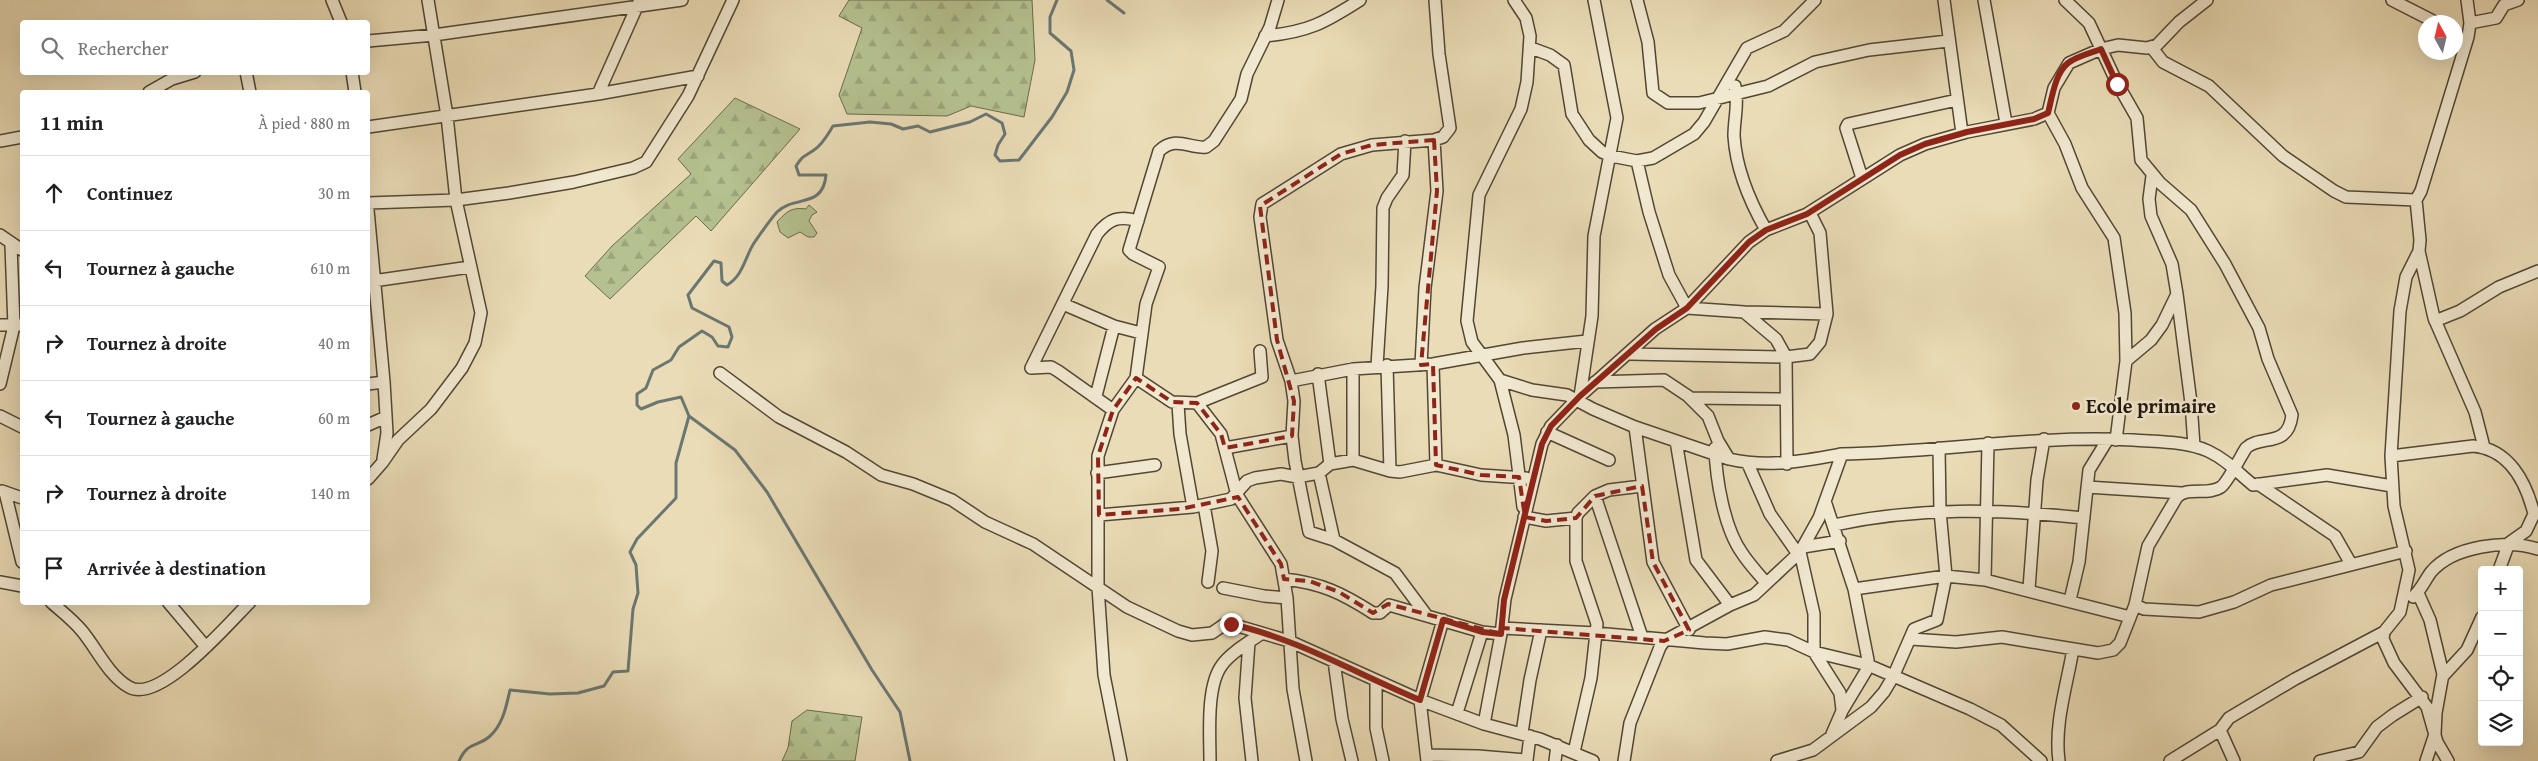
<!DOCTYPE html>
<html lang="fr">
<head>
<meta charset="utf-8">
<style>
	:root { --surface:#fff; --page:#f2f2f2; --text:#202124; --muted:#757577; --line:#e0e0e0 }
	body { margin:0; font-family:"Gentium Book Plus",serif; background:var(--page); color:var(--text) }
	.controls { position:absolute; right:15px; bottom:15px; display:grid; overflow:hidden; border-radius:5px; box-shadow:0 5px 20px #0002 }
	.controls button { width:45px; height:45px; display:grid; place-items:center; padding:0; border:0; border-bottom:1px solid var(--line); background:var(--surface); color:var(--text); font:25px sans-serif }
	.compass { position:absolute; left:2418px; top:15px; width:45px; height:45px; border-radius:50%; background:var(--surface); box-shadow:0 5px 20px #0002; rotate:352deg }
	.stop { position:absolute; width:15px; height:15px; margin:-11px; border:4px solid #8f2418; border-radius:50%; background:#fff }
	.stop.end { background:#8f2418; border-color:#fff; box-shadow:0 1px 5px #0008 }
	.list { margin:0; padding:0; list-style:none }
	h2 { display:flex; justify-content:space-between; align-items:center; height:65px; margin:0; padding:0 20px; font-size:21px }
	h2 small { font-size:16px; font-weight:400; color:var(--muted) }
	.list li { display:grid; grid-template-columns:32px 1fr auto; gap:15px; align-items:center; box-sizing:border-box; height:75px; padding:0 20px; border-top:1px solid var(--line) }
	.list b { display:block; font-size:19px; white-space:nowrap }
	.list em { font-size:16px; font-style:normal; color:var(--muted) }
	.icon { flex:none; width:28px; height:28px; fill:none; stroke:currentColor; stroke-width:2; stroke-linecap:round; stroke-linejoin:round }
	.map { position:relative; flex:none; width:2538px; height:761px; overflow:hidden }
	.search { position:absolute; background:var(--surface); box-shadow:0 5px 20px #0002; left:20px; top:20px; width:350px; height:55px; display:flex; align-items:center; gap:12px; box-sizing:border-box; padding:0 18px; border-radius:5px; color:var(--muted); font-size:19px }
	.panel { position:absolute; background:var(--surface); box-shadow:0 5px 20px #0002; left:20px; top:90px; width:350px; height:515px; border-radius:5px }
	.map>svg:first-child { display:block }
</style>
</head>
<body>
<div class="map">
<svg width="2538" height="761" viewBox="0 0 2538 761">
	<defs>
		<pattern id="forest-firs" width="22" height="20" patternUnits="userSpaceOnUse" patternTransform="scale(1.25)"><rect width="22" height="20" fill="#b5c190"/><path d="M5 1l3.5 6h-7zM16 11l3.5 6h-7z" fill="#9ba57b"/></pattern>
	</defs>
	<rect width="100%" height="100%" fill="#eadcb6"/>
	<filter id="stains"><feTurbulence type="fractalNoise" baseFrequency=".004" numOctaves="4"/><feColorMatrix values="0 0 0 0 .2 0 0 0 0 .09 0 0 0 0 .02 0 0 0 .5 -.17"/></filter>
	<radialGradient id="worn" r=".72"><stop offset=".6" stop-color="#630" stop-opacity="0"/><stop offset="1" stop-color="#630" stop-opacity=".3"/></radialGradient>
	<path fill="#b5c190" stroke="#6a6b4d" d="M809,205l8,7 -5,3 -3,6 8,12 -3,4h-6l-8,-5 -12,6 -8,-6 -3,-10c10,-11 15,-15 29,-13z"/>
	<path fill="url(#forest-firs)" stroke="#6a6b4d" d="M849,0h183l3,60 -11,57 -53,-11 -24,10 -100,-2 -8,-19 23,-67 -23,-12z
		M735,98l65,31 -89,102 -15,-15 -86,83 -25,-23 27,-30 79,-72 -13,-15z
		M807,710l55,7 -7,44h-73l6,-13 4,-27z"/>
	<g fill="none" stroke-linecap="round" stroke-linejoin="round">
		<path stroke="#6a7772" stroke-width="3" d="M1107,0l17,13
			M689,416l46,34 32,42 105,178 28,42 10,49
			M459,761c9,-20 17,-13 30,-24 14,-12 17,-30 21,-47l40,4 28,-1 26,-7 9,-14 15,-1 5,-62 5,-16 -2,-28 -6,-13 7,-13 39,-41v-35l13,-47 -8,-19 -23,5 -17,7 -4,-4v-11l9,-6 7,-18 18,-10 8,-13 23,-16 10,6 6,9 10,1 4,-10 -3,-10 -37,-19 -4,-13 26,-34 7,2 1,18 5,4c16,-9 18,-28 27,-42 7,-10 15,-22 23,-31 17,-17 46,-3 49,-37h-27l-3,-9c7,-11 8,-9 18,-16 9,-6 14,-16 19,-24l37,-4 21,2 12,5 15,-3 12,6 40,-10 16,-8 16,9 3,11 -7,11 -3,10 5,6 19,-1 33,-43 15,-25 7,-22 -3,-19 -21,-18v-16l7,-17"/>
		<g stroke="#514735" stroke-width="14">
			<path id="street" d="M332,0l9,22
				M1435,0l4,54 11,74 -7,9 -9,3 -62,5 -31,9 -79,50 -2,13 17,123 14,41 3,20 -2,35 3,25 14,71 25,8 61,33 32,43 55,16 19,2
				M1637,0l11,42 5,51 15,10h31l69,-17 47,-24 54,-12 79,-9
				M1944,0l18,133
				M1984,0l22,123
				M2065,0l24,23 28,60 20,35 4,42 19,23 31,27 34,54 34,64 9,31 24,56c-4,34 -31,19 -46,33 -5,8 -19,35 -25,39 -13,9 -33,-1 -44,10l-29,49 -13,59
				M2392,0l43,22
				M2467,0l3,23
				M1265,36c43,-4 59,-13 95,-36
				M2456,37l10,7
				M368,41l66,-6 248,-35
				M1531,48l19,7 14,10 8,49 17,26 13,12 9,4 26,5 16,-3 41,-24 10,-12 43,-74 37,-17 31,-31
				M2152,48l11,14 46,24 74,70 51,35 12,6 70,3
				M246,72l4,20
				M352,72l3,20
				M1735,86c4,18 -1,32 -1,50 2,33 16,66 32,94
				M149,92l23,-13 23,-7
				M598,94l41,-92
				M2048,113l17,31 17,44 32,50 11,75 1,48 -10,79
				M368,127l230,-33 100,-18
				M0,141l22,-4
				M1637,161l12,51 20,63 18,33 57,4 32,27 10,18 1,107
				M1862,178l-16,-50 2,-4 109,-24
				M368,203l88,-3 53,-7 65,-11 59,-14 13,-6 42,-66 45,-96
				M368,210l16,172 3,51 -4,26
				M0,235l22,15
				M2419,251l15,67 41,94 9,35
				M373,281l97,-14
				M2177,294l14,109 3,43
				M1063,304l51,22 27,7
				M1744,312l83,2
				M2435,321l25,-10 39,-24 39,-16
				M0,325h22
				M1630,354l156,3 24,-3 10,-12 7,-28 -7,-81 -10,-20
				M2126,361l25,-21 11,-15 15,-31 -5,-30 -21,-48 -2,-17 3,-23
				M1433,364l3,101
				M1387,365l3,106
				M1421,365l4,-77 12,-97 -3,-51
				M1377,366l5,-80 1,-78 4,-10 16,-23 2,-34
				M1031,368l66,-134c12,-15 22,-19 41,-13
				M1031,368l20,-1 7,4 55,39
				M720,373l59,44 67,35 35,23 32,9 39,16 33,22 48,22 94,63 51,24 14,4 20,-2 13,-9h6l58,17 131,59 64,24 56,15 53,22
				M1318,374l12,90 -11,9 15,67
				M1136,378l36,24 25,1 24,31 16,61 44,69 6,34 6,91 13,72
				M1500,380l-28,-38 -5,-21 12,-126 42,-86 6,-27 3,-46 -4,-18 -12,-18
				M1291,381l62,-12 80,-5 90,-16 64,-7
				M1595,382l69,-2 24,16 20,20 10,25 11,18c39,9 74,2 113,-5
				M0,384l14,-58 -3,-81
				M368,384l16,-2
				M1096,396l18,-70
				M1580,396l12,-80 2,-80 23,-118 -23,-118
				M1690,398l96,1
				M1197,403l65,-26 -2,-26
				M1178,404l2,30 13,73
				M0,416l22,11
				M368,425l18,-8
				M1635,427l18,135 36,68
				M1547,432l62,28
				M1676,441l20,119 34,45
				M1225,448l67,-12
				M1715,448c1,31 9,80 27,105 7,11 16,20 24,30
				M2391,456l82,-10c36,3 53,36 61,68l-8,17 -17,12 -10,27
				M1353,460v-91
				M1330,464l23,-4 37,11 10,1 36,-7 45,10 45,3
				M1748,464l22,50 28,40
				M1097,473l58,-8
				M368,479l14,-16 16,-23 33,-31 31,-41 13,-25 6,-30 -25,-113 -9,-84 -19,-116
				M2258,484l77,52 16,28
				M2087,487l94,6
				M2,491l20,7
				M5,492l17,70
				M1825,501l29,88 14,71 -2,11 -24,40 -10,23
				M1204,505l8,46 -4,31
				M1523,507l-9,-72 -14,-55 32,10 35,5 26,14 42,18 94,32
				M1099,515l94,-8 38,-8 16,-18 8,-3 26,-4 16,3 22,-4
				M1524,517l22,4 30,-3
				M1834,525c86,-18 163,-16 250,-7
				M1803,547l37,-6
				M1800,552l14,62v38l26,41 2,17
				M1284,579c37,4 58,14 89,34h7l9,-8 38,11
				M1985,580l145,37
				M0,582l22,4
				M1223,588l41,8 23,2
				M1854,589l92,-13 39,4 3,-137
				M2029,589l8,-109 7,-41
				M2418,593l12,27 13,54 -7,39 -1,21 -9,27
				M2413,597c8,-7 12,-17 18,-25 22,-26 76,-33 107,-23
				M2070,600l9,-38 10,-92 19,-31
				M51,602c10,9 22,18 31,29 15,18 26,44 47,56 30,18 100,-64 121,-85
				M168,602l38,45
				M1502,628l94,5 109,10 22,1 38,-7 23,3 26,12 54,13 102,44 31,16 40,36
				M1642,637l-47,-141 14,-6 33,-4
				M1911,639l45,3 46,-5 96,16 15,-3 7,-7 15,-38 9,4 55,3 35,-10 37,-17 135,-34
				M1249,642l-4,56 7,63
				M1334,661l8,58 10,42
				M2443,676l24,-26 15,-33
				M1376,682v46l7,33
				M1457,713l25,-81
				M1484,724l17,-90 4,-35 37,-155 9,-18 29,-30 75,-67 32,-21 62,-66 17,-12 41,-16 93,-59 25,-11 42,-12 67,-13 14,-6 6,-25 15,-25 32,-14 17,-4 29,3 10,-3 22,-23 28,-22
				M2220,730l14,31
				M1522,733l8,-53 11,-50
				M1574,752l17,-74 6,-54 -21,-63v-43l2,-5 17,-17
				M1427,755l51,1 49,4 3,-24
				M1121,761l-17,-86 -6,-88v-131l15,-46 23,-32 10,-74 13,-37 -26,-13 -4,-4 30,-99c17,-16 31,-2 47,-4l8,-6 27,-42 6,-25 23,-47 8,-27
				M1210,761c0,-26 -4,-75 12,-96 9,-13 28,-23 40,-32
				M1427,761l-7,-61 23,-80
				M1555,761l2,-16
				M1624,761l6,-38 30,-76 4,-6 66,-36 24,-10 46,-43 19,-34 23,-64c97,-2 192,-19 291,-14 24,2 53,1 75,11 19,9 29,21 45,34l74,-10 65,11
				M1777,761l36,-11 58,-43 13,-15 9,-15 21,-48 23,-9 9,-44 -6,-65 -1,-63
				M2059,761c-5,-37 8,-76 14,-112
				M2170,761l50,-31 9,-12 10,-6 56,-33 89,-47
				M2320,761l39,-9 18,-25 16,-12 29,-18
				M2448,761l-11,-19 -10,-35 -33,-44 -11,-24 1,-7 16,-20 9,-42 -15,-64 -3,-50 9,-145 6,-34 13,-26 1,-11 -4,-40 5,-9 47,-154 2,-14 26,-5 8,-13 14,-5"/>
		</g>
		<use href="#street" stroke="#f1e8d0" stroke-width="11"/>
	</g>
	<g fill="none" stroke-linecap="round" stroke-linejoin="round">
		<path stroke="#8f2418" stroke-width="6" d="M1231,624c67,15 126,50 189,76l23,-80 39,12 19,2 3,-34 38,-156 9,-18 29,-30 76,-67 31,-21 62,-66 17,-12 41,-16 93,-59 25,-11 42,-12 67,-13 14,-6c4,-15 7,-40 20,-50 9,-7 23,-10 33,-14l16,35"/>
	</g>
	<path fill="none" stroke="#8f2418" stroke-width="4" stroke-dasharray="10 6" stroke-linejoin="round" d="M1434,140l3,51 -16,174 12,-1 3,101 45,10 38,2 6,40 21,4 30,-3 19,-22 47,-10 11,76 36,68 -25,11 -162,-13 -1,6 -113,-30 -15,9 -34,-21 -30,-11 -25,-2 -3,-15 -43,-67 -58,12 -81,6 -1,-59 15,-46 23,-32 36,24 25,1 24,31 4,14 67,-12 2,-35 -17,-61 -17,-134 81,-52 31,-9z"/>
	<circle fill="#8f2418" stroke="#f1e8d0" stroke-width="2" cx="2076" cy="406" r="5"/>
	<g text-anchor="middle" stroke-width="5" stroke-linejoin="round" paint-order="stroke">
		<g font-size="20" font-weight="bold" fill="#1e150a" stroke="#f1e8d0" text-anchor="start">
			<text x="2086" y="413">Ecole primaire</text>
		</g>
	</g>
	<rect width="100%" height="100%" filter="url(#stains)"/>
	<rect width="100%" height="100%" fill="url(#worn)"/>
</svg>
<div class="controls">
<button>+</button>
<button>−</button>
<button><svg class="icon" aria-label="locate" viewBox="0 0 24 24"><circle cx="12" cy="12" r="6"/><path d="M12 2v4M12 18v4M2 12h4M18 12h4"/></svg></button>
<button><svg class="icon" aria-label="layers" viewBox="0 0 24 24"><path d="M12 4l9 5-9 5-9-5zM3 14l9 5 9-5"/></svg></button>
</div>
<svg class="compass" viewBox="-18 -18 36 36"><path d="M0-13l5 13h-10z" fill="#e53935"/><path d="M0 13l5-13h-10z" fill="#757577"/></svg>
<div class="stop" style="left:2117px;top:84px"></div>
<div class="stop end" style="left:1231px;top:624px"></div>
<div class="search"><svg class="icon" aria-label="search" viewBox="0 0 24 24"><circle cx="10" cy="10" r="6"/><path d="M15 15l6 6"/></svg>Rechercher</div>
<section class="panel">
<h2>11 min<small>À pied · 880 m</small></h2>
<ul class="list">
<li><svg class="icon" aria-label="ahead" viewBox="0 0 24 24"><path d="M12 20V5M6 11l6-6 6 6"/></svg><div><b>Continuez</b></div><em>30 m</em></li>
<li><svg class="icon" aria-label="left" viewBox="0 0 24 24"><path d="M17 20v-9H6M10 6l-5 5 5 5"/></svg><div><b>Tournez à gauche</b></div><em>610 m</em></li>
<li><svg class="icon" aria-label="right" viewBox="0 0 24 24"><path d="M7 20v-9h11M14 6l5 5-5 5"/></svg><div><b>Tournez à droite</b></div><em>40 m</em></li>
<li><svg class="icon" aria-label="left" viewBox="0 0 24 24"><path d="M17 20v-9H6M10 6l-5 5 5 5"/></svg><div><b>Tournez à gauche</b></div><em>60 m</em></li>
<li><svg class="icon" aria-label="right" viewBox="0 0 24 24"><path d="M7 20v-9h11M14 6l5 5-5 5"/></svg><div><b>Tournez à droite</b></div><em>140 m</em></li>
<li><svg class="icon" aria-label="arrive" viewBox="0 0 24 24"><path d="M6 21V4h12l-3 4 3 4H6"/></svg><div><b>Arrivée à destination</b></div></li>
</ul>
</section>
</div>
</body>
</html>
